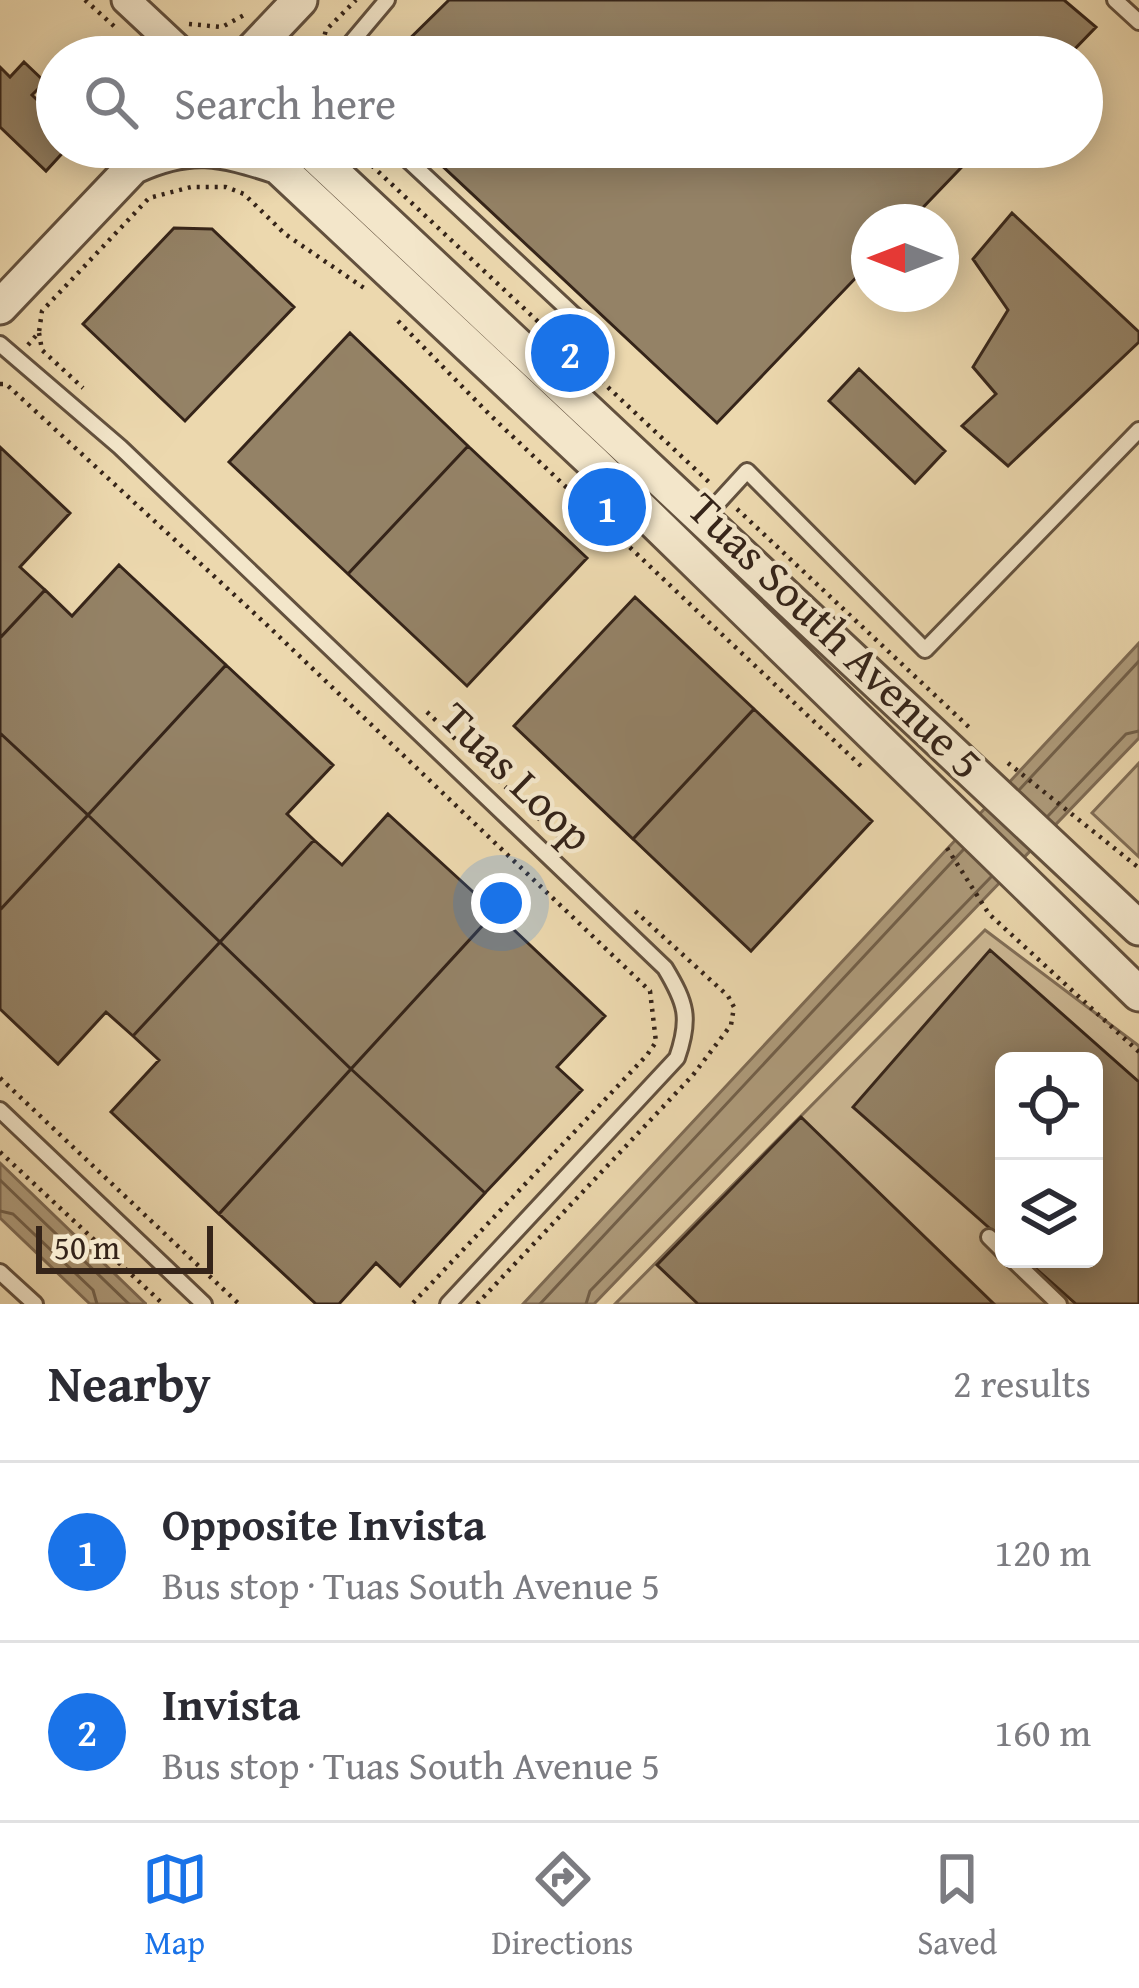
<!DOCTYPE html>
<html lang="en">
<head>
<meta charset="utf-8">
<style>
	:root { --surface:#fff; --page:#f7f7f7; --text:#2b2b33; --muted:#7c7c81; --line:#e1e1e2; --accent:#1a73e8 }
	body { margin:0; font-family:"Gentium Book Plus",serif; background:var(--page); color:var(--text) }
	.controls { position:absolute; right:36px; bottom:36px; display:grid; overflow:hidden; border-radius:18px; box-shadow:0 6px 30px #0003 }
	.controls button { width:108px; height:108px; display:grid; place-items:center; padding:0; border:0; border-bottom:3px solid var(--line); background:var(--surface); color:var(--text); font:60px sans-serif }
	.compass { position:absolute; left:851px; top:204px; width:108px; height:108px; border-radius:50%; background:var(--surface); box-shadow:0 6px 30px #0003; rotate:270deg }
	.scale { position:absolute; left:36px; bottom:30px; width:177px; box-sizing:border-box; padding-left:12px; border:6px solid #352419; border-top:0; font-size:33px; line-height:42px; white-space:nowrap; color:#352419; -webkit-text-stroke:9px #f3e6ca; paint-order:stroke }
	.you { position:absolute; left:501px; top:903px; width:42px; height:42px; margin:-30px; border:9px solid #fff; border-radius:50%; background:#1a73e8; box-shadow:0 0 0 18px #1a73e833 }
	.badge { display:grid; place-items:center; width:78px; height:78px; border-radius:50%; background:var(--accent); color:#fff; font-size:39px; font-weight:700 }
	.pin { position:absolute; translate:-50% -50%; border:6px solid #fff; box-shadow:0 3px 12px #0006 }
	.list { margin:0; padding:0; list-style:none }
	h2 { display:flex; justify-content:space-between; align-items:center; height:156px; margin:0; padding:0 48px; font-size:51px }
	h2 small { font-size:39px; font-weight:400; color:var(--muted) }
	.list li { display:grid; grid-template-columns:78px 1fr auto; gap:36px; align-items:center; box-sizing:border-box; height:180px; padding:0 48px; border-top:3px solid var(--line) }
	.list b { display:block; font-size:45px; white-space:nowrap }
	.list p { margin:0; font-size:39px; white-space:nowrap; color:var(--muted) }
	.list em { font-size:39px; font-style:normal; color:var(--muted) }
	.icon { flex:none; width:66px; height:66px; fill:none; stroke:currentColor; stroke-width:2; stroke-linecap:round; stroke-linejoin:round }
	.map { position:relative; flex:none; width:1139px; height:1304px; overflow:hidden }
	.search { position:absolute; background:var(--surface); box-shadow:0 6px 30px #0003; left:36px; right:36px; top:36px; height:132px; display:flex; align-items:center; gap:30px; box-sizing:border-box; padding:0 42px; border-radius:66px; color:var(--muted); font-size:45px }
	.sheet { height:516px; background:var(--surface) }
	nav { display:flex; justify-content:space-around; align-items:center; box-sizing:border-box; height:168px; border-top:3px solid var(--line); background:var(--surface); font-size:33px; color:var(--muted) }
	nav a { display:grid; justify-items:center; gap:6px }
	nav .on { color:var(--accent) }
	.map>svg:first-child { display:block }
</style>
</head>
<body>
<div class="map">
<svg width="1139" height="1304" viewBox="0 0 1139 1304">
	<rect width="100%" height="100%" fill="#ecd8ae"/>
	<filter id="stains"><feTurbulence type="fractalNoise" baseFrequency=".00167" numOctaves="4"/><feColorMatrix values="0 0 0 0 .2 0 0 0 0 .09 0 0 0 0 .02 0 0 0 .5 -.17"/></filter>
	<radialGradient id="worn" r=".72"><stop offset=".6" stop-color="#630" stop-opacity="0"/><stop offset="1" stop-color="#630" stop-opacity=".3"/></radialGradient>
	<path fill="#cdb995" stroke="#816e57" stroke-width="3" fill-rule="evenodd" d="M1139,763v94l-47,-44z
		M985,930l154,116v258h-524zM1004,1061h90v198h-90z"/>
	<path fill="#ae9b7b" stroke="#7e6b54" stroke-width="3" d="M1139,643v95l-545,566h-71z
		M0,1163l146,141h1h-57l-90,-86z"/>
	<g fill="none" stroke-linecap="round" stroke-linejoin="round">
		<path stroke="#72604a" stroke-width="3" d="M1020,789l119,-128
			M1048,816l78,-82 13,-3
			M0,1180l129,124
			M0,1211l13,3 80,76 4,14
			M540,1304l423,-454
			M586,1304l4,-13 401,-414"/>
	</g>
	<path fill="#948266" stroke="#352419" stroke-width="3" d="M449,0h615l32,27 -29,30h-676z
		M87,40l17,17h-33z
		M24,62l21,20 -13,13 25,24v28h11l-22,24 -46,-44v-60l10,10z
		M422,147h559l-72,75h-40v42l-152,159z
		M1012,213l127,119v10l-131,124 -46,-40 34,-32 -23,-27 35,-57 -35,-51z
		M174,228l38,1 82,78 -109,114 -102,-97z
		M350,333l118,113 -120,128 -119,-112z
		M859,369l86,82 -30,32 -86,-82z
		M468,446l119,112 -120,128 -119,-112z
		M0,447l70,66 -50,54 25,23 -45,48z
		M119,565l107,100 -138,150 -88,-82v-95l45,-48 27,26z
		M635,597l119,112 -121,130 -119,-113z
		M226,665l107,100 -46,49 27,26 -94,102 -132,-127z
		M754,709l118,112 -121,130 -118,-112z
		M0,733l88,82 -88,95z
		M388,814l107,98 -144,157 -131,-127 94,-102 28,25z
		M88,815l132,127 -87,94 -27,-24 -48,52 -58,-55v-99z
		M495,912l110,104 -48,51 25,23 -97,103 -134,-124z
		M220,942l131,127 -132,145 -108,-102 48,-52 -26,-24z
		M990,950l149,132v222h-63l-51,-45h69v-198h-90v180l-151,-134z
		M351,1069l134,124 -85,93 -24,-23 -37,41h-23l-97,-90z
		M801,1117l193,187h-296l-41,-39z"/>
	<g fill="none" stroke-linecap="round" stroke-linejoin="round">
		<g stroke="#63513e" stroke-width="20">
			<path id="service" d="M1115,0l24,22
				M339,57l48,-57
				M394,147l195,182
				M0,344l120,103 545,521c21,35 26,50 12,90l-229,246
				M703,519l44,-48 178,179 214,-220
				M0,1110l204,194
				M989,1237l15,15
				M1012,1259l47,45
				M0,1272l35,32"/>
		</g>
		<g stroke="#63513e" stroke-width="33">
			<path id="minor" d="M126,0l61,57"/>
		</g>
		<g stroke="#63513e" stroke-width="39">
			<path id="tertiary" d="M246,57l54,-57
				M257,147l337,316 545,531
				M306,147l833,781
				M135,166c55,-25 86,-18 141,0
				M0,307l152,-160"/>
		</g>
		<path stroke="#352419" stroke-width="4.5" stroke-dasharray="3 6" stroke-linecap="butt" d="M85,0l30,27
			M189,24l33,3 24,-13
			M320,52l6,-22 30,-30
			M352,147l359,337
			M398,321l93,95 370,350
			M39,333l3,17 41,38
			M28,345l11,-13 3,-21 107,-113 42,-11h35l18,7 41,40 79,54
			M0,384h6l262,242 382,365 6,51 -9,13 -235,249
			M737,509l236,222
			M427,712l131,125
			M1008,763l131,105
			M947,848l42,66 150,138
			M0,1078l239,226
			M0,1152l163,152
			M477,1304l216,-229 38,-50 3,-18 -6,-11 -93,-85"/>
		<use href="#service" stroke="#f3e6ca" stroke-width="14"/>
		<use href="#minor" stroke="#f3e6ca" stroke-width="27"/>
		<use href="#tertiary" stroke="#f3e6ca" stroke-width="33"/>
	</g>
	<g text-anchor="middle" stroke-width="9" stroke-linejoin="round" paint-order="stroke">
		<g font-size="45" fill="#352419" stroke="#f3e6ca">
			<text transform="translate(836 635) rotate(44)" y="16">Tuas South Avenue 5</text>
			<text transform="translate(517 776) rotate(44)" y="16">Tuas Loop</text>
		</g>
	</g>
	<rect width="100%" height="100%" filter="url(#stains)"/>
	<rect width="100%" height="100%" fill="url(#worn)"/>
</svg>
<div class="controls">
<button><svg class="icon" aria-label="locate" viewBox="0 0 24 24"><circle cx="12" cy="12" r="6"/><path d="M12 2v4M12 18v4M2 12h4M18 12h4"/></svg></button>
<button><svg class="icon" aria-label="layers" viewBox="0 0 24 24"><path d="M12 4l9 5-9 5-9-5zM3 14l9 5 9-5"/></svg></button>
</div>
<svg class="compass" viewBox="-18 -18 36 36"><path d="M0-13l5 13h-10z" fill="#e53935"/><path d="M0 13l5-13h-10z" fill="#7c7c81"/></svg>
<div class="scale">50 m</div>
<div class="you"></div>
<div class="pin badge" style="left:607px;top:507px">1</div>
<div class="pin badge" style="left:570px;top:353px">2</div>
<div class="search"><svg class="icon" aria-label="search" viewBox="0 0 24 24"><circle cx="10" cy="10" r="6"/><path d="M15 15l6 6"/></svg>Search here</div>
</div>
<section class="sheet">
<h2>Nearby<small>2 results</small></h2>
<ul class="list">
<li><span class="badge">1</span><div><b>Opposite Invista</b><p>Bus stop · Tuas South Avenue 5</p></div><em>120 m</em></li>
<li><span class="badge">2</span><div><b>Invista</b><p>Bus stop · Tuas South Avenue 5</p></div><em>160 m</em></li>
</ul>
</section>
<nav>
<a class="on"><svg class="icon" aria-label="map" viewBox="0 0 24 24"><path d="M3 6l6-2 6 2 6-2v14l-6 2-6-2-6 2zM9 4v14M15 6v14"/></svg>Map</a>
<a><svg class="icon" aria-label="directions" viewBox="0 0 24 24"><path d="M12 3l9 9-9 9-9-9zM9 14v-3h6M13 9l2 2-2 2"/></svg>Directions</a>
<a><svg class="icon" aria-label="saved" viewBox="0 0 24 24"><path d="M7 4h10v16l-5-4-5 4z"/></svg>Saved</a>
</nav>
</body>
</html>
